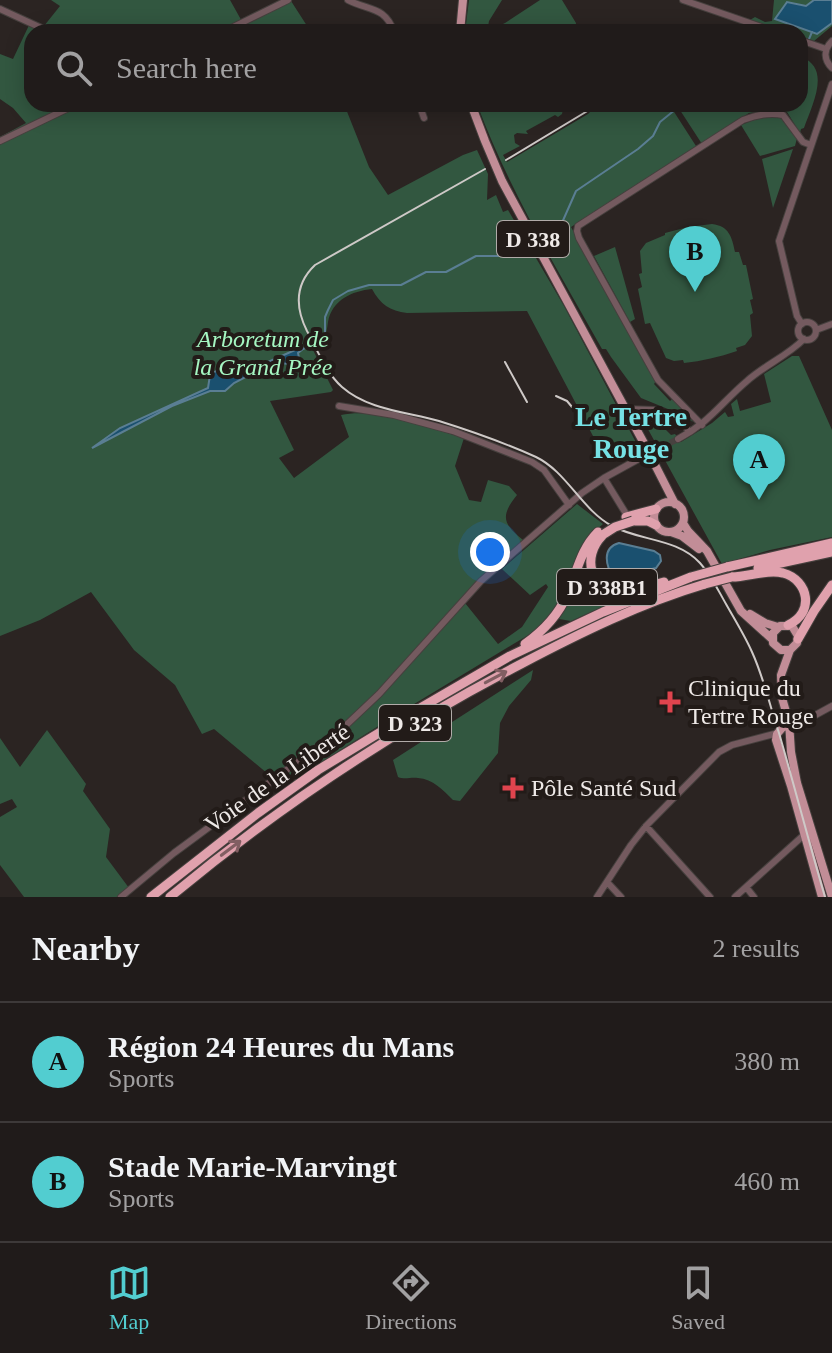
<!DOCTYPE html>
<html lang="en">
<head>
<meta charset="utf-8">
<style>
	:root { --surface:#201b1a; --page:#2d2827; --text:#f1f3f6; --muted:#a2a1a2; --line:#3d3939; --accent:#52cdd0 }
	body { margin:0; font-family:Georgia,serif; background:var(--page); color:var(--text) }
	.you { position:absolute; left:490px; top:552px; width:28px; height:28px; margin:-20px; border:6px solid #fff; border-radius:50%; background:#1a73e8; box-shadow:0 0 0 12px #1a73e833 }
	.badge { display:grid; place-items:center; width:52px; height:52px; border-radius:50%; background:var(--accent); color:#111; font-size:26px; font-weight:700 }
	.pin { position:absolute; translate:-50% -66px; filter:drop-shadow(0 2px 4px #0008) }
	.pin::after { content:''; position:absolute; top:42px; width:28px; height:24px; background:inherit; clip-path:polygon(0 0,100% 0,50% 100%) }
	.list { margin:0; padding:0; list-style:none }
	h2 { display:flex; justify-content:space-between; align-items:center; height:104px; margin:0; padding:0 32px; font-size:34px }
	h2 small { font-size:26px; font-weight:400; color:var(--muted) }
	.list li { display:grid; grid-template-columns:52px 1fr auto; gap:24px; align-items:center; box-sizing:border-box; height:120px; padding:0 32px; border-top:2px solid var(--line) }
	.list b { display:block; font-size:30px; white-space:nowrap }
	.list p { margin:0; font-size:26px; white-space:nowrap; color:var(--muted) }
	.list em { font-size:26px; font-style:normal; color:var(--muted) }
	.icon { flex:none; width:44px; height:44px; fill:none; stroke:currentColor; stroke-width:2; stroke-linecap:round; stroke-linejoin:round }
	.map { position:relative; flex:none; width:832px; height:897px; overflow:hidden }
	.search { position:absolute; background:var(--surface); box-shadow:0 4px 20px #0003; left:24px; right:24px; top:24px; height:88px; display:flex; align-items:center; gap:20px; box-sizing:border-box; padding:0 28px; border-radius:24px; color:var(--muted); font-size:30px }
	.sheet { height:344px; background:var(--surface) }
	nav { display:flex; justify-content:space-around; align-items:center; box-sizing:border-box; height:112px; border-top:2px solid var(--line); background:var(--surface); font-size:22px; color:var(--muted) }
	nav a { display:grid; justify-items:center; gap:4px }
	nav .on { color:var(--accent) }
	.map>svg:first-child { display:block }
</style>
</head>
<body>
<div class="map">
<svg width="832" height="897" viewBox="0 0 832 897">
	<rect width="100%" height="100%" fill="#2b2422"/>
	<path fill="#325740" d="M51,0h179l14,25 47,-24 20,31h-279v72h312l25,63 19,28 75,-40 14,-5 11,24 -1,26 9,-5 7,17 5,-2 56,96 76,144 -1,6 -11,5 -13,-8 -5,5 -17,-22 -66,-125 -120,2c-17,-2 -27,-9 -35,-24 -20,2 -40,11 -44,33 -2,14 -3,20 -15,28l20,40 -2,2 -61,9 24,49 -15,8 15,20 55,-41 -8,-22c37,-8 87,13 123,23l-9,28 14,34 12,2 7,-22 21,6 8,9c-17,21 -14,29 6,45l-62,58 37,46 24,-17 26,-40 -2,-3 -16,11 -28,-26 75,-65 26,20c-27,22 -30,48 -44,77 -6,12 -15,21 -24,30l-139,84 -81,51 -35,18 -66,-55 -12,5 -27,-49 -41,-35 -43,-58 -51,28 -40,16v-499l26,-14 -13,-15 -13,-9v-45l13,5 18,-38 13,5 16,-20z
		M469,0h33l-13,21 -2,11h-22z
		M540,0h22l14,23 -1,9h-75l1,-7 4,-2z
		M774,0h40l-8,6 23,18 3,-1v3l-18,15 -14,-5v-4h-13l-37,-12 5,-3 10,5 7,-1z
		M801,57c31,11 11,48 3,71l-3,1 -1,4 -13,-21 -15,-4 -3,-4h31z
		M477,104h33l13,6 17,2 22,-4 1,1 -1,5 -4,3 -3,-2 -29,16 2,3 -11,-1 -3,2 1,8 5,3 -17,9 4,7 81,-48 3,-3 -4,-5 3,-2h79l27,42 -125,81 85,154 -2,3 16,17 3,-3 20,24 -13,-8 -39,-16 -30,-41 -5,-8h-4c-45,-80 -93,-159 -125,-245z
		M676,104h82l-3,8 -6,1 -47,31z
		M770,116l11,1 16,21 -2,8 -35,10 -19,-31 18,-7z
		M793,149l-20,59 -11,-49z
		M712,224c17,2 20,13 23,28h4l4,13h3l7,34 -3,1 3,13 -3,2 2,21 -7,9 -9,3 1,3c-18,6 -35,10 -53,12l-1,-3 -9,1 -8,-3 -16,-35 -5,1 -7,-35 4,-2 -3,-13 3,-1 -2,-22 6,-8 19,-8v-2l23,-6z
		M615,247l20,72 -5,3 -36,-66z
		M792,356h7l33,74v107l-62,13 -48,14 -78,-142 8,-6 19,19 4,-1 6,8 31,-19 13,-11 3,5 6,-1 -3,-12 6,-5 3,12 31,-9 -7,-28z
		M584,568l12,22 17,12 -42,19 -12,-2 9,-15 12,-35z
		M533,670l-2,10 -22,26 -9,17 -2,30 -38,48 -7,-1c-10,-10 -20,-21 -35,-22 -8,-1 -13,2 -20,-1l-5,-17z
		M47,730l39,54 -3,7 27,38 -4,28 26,35 -7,5h-101l-24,-32v-48l17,-10 -5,-8 -12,5v-66l20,29z"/>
	<path fill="#1a506f" stroke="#5a7e93" stroke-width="2" d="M814,0h18v23l-15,11 -42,-15 12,-17 19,4z
		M303,349l-5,4 2,9 -2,4 -21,-4 -12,5 -31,16 -9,8h-15l-38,15 -80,42 28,-20 88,-40 2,-13 9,-6 5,1 10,7 61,-27z
		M619,543l35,8 6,4 1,6 -5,7 -42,11c-8,-13 -13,-31 5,-36z"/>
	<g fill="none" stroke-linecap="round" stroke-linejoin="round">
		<path stroke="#5a7e93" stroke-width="2" d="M809,39l3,-7
			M723,104h13
			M542,241l19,-16 15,-34 62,-42 15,-13 7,-14 16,-13 13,-5
			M303,349l20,-10 2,-5v-17l3,-7 5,-10 15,-9 21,-6h32l25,-13h20l30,-16h33l18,-11"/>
		<path stroke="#484240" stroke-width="6" stroke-dasharray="6 3" stroke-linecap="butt" d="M646,455l32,-16"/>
		<g stroke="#46403e" stroke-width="8">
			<path id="minor" d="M348,0c21,11 37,6 46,32
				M683,0l93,32
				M0,9l50,23
				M223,32l65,-32
				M800,40l26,9
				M832,41c-9,9 -8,19 0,27
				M419,104l5,14
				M0,141l77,-37
				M798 331a9 9 0 1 1 18 0a9 9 0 1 1-18 0Z
				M802,324l-5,-8 -18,-75 53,-157
				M816,330l16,-6
				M339,406l55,9 59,16 79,31 12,8 25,35
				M625,409l30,1 25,11 10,11
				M702,425l-44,-45 -79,-142 -2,-7 1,-5 165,-106c13,-5 26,-8 40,-5l20,27 8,3
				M678,439c32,-17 43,-36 69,-58 18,-16 40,-25 57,-42
				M604,478l24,39
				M786,728l4,1 42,-23
				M646,826l64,71
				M607,882l14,15
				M746,887l8,10
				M121,897l53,-44 168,-124 37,-35 102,-113 101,-88 22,-15 40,-22
				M597,897l34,-52 15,-19 73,-74 13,-7 46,-12
				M735,897l70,-63"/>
		</g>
		<g stroke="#46403e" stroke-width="10">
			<path id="major" d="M460,32l3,-32
				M471,104l14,37 17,40 144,266
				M651,457l24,47
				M654 517a15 15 0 1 1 30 0a15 15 0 1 1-30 0Z
				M683,523l5,8 19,20 34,60 31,28
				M671,532l11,4 17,13
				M750,614l15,9 13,4
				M790,650h-9l-8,-7v-10l7,-7h12l6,10 -1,7 -7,7 -9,25 1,23 7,24 2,30 6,31 35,114
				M783,716v11l-6,7 -1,6 15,46 31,111"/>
		</g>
		<g stroke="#46403e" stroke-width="11">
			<path id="highway" d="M626,517l30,-8
				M633,521h15l8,4
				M602,536c-20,21 -13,53 19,55 14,1 29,-5 43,-9
				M727,567l105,-24
				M758,568l74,-16
				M732,577c16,0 34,-8 51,-4 26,7 32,40 5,52
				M798,639l16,-28 18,-26
				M525,644c18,-13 33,-28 42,-49 10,-22 13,-45 31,-63
				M151,897l107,-84 60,-43 97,-59 95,-55 93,-44 88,-35
				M170,897c108,-90 226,-168 351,-233 59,-31 120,-61 184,-80"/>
		</g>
		<use href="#minor" stroke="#745a5f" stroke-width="6"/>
		<use href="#major" stroke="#c28d97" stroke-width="8"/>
		<use href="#highway" stroke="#e0a1ad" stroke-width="9"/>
		<path stroke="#cec9c7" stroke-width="2" d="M691,32l18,-5 19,5
			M506,160l93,-56
			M485,169l-170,96c-20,19 -20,42 -8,66 10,18 19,42 35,56 26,23 65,25 97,34 32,10 66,22 97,36 31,15 45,52 76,69 28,15 65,12 88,37 11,12 18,27 26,41 9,16 19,32 26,48 12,26 18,55 27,81 16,55 30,110 46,164
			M505,362l22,40
			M556,396l11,5 5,6"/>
		<g stroke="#46403e" stroke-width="10" stroke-linecap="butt">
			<path id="major-bridge" d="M646,447l5,10"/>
		</g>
		<g stroke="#46403e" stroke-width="11" stroke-linecap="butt">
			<path id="highway-bridge" d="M604,534l11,-7 18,-6
				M691,577l36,-10
				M705,584l27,-7"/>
		</g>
		<use href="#major-bridge" stroke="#c28d97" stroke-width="8"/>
		<use href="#highway-bridge" stroke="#e0a1ad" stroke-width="9"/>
	</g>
	<defs><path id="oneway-shaft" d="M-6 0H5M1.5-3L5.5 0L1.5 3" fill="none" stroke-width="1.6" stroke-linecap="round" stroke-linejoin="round" transform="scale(2)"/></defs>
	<g stroke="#815e62">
		<use href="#oneway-shaft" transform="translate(496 677) rotate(-28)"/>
		<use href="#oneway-shaft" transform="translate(231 848) rotate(-37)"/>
	</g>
	<g fill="#e0444e" stroke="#221b18" stroke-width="3">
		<path d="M666 690h8v8h8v8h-8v8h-8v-8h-8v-8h8z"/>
		<path d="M509 776h8v8h8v8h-8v8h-8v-8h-8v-8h8z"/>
	</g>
	<g text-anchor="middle" stroke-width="8" stroke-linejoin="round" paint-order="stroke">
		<g fill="#221b18" stroke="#b1aba9" stroke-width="2">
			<rect x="497" y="221" width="72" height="36" rx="6"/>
			<rect x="557" y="569" width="100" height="36" rx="6"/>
			<rect x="379" y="705" width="72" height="36" rx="6"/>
		</g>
		<g font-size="22" font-weight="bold" fill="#eee9e7">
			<text x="533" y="247">D 338</text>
			<text x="607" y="595">D 338B1</text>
			<text x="415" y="731">D 323</text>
		</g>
		<g font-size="24" font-style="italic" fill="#a5f6c2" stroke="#221b18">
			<text x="263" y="347">Arboretum de<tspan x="263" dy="28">la Grand Prée</tspan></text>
		</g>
		<g font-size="24" fill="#eee9e7" stroke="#221b18" text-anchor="start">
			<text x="688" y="696">Clinique du<tspan x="688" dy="28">Tertre Rouge</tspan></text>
			<text x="531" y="796">Pôle Santé Sud</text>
		</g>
		<g font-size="24" fill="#eee9e7" stroke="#221b18">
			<text transform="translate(277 778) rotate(-35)" y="8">Voie de la Liberté</text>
		</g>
		<g font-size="28" font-weight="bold" fill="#76e2e5" stroke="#221b18">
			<text x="631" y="426">Le Tertre<tspan x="631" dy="32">Rouge</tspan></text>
		</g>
	</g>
</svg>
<div class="you"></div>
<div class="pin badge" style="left:759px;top:500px">A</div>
<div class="pin badge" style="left:695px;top:292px">B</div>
<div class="search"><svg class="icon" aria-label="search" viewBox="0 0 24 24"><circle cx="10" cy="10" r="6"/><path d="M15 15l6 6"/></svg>Search here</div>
</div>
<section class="sheet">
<h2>Nearby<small>2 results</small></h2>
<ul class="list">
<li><span class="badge">A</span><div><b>Région 24 Heures du Mans</b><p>Sports</p></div><em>380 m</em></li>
<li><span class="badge">B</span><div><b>Stade Marie-Marvingt</b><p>Sports</p></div><em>460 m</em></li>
</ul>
</section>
<nav>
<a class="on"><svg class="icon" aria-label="map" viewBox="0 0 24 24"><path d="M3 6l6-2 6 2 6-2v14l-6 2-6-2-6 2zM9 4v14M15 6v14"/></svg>Map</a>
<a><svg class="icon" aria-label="directions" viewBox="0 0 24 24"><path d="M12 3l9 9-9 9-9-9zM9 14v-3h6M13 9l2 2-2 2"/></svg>Directions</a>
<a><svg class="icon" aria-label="saved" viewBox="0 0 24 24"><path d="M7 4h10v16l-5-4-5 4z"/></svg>Saved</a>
</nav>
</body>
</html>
